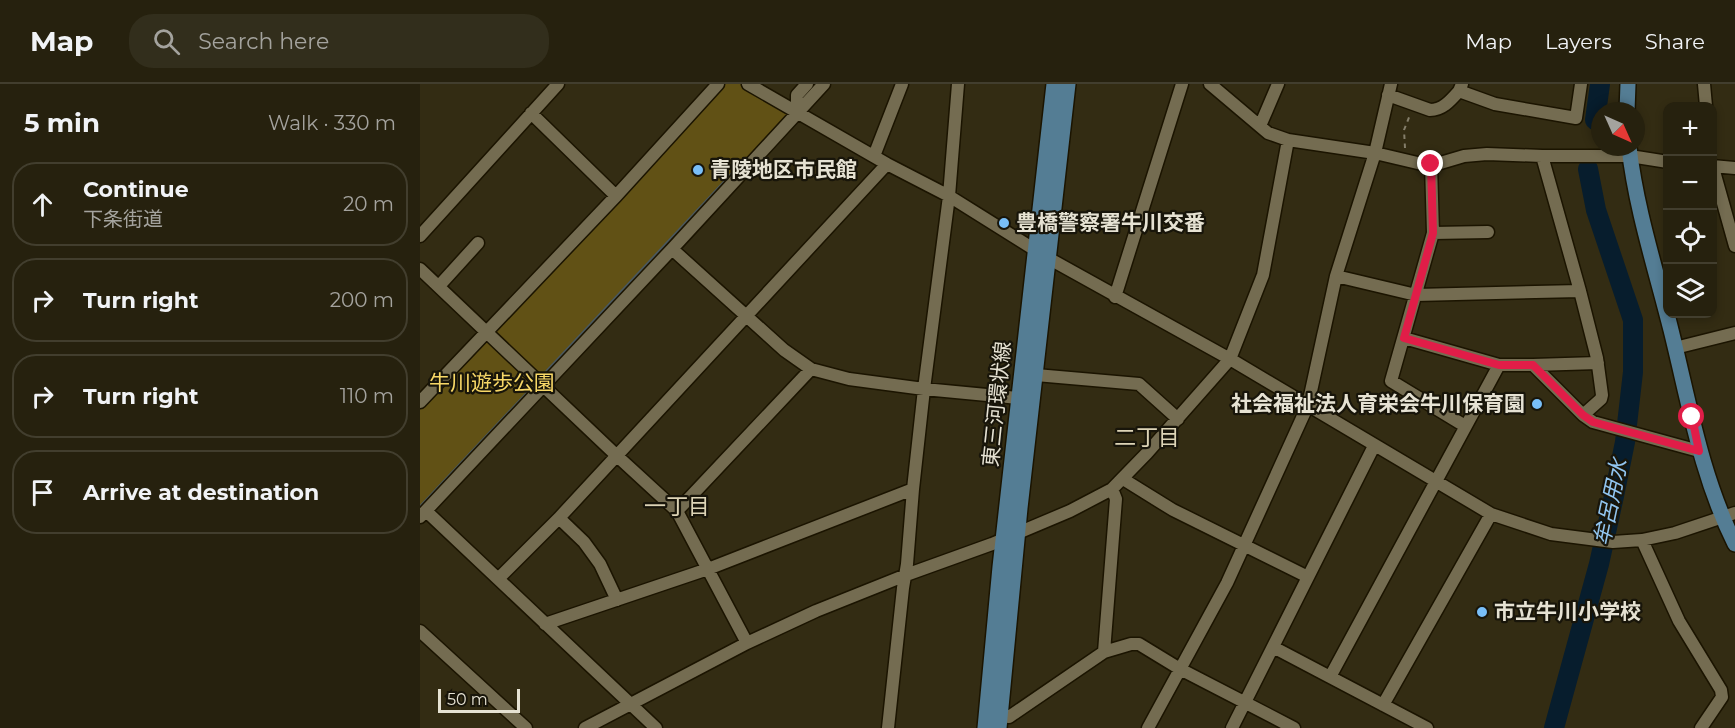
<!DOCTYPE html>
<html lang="en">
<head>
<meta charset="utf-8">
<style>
	:root { --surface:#26210e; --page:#322e1c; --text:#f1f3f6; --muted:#a4a39e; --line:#423e2e }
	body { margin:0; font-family:Montserrat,"Noto Sans JP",sans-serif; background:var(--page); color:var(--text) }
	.controls { position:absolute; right:18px; top:18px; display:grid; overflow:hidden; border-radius:12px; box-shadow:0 3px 9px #0003 }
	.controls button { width:54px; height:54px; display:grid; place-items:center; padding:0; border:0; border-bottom:2px solid var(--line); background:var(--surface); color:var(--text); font:30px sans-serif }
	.compass { position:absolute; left:1171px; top:18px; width:54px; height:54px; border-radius:50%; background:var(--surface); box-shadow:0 3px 9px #0003; rotate:135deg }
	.scale { position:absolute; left:18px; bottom:15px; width:82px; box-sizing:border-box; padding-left:6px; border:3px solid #e6e2d3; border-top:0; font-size:16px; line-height:21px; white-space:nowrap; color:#e6e2d3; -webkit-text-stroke:4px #18150a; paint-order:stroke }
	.stop { position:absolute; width:18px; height:18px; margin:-14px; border:4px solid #e11d48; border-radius:50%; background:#fff }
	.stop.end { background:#e11d48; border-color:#fff; box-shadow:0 2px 6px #0008 }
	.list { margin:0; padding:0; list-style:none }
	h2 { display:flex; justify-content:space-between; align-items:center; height:78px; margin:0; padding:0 24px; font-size:26px }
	h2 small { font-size:20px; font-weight:400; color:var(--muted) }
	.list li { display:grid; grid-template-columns:39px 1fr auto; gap:18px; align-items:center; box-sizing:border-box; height:84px; margin:0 12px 12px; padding:0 12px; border:2px solid var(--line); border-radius:24px }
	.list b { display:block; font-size:22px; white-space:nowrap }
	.list p { margin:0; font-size:20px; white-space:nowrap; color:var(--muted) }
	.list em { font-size:20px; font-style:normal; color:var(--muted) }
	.icon { flex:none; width:33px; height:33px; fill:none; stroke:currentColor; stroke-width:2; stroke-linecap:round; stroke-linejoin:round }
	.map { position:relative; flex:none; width:1315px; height:644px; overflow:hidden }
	header { display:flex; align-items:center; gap:36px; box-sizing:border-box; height:84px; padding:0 30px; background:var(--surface); border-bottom:2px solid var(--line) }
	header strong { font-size:28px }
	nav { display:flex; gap:33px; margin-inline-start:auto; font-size:21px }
	.search { width:420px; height:54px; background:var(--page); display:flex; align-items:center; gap:15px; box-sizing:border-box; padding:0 21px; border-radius:24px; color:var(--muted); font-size:22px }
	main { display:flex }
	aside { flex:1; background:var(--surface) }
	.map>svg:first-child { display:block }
</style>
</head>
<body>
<header>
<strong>Map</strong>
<div class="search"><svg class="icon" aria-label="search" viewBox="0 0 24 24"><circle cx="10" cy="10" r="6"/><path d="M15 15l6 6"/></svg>Search here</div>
<nav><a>Map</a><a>Layers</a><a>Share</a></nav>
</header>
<main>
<aside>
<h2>5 min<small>Walk · 330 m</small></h2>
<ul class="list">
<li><svg class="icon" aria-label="ahead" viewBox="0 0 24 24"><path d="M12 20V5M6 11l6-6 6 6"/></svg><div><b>Continue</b><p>下条街道</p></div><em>20 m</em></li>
<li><svg class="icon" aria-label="right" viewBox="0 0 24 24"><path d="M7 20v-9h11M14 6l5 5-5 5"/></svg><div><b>Turn right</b></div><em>200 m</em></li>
<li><svg class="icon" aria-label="right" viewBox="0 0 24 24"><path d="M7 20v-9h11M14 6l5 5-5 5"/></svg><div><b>Turn right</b></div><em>110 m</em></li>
<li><svg class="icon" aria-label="arrive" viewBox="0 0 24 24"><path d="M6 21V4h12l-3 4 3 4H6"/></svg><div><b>Arrive at destination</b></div></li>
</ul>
</aside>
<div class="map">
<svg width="1315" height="644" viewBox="0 0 1315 644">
	<rect width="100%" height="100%" fill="#332c13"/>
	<path fill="#615115" d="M298,0h30l49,29 -377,403v-114z"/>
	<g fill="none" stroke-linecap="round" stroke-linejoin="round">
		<path stroke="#4a585f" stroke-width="3" d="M127,287l196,-209
			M0,423l110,-117"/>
		<path stroke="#071d2d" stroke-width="20" d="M1175,36l5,-36
			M1134,644l45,-164 15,-68 11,-54 8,-70v-52l-37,-110 -8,-41"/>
		<g stroke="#1b1400" stroke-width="15">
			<path id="minor" d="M328,0l139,80 62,32 99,62 182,101 261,155 60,20 62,8 29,-2 33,-7 60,-20
				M790,0l58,49 20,7 87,13 51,12 11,-1 27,-8 23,-2 55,2 38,135 -164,4 -80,-19
				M1042,0l-3,7 36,13 81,14 5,-34
				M1284,0l2,22
				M968,11l42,15c13,0 21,-10 29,-19
				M111,29l85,83
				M377,29v-18l10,-11
				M840,42l18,-42
				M454,72l28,-72
				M1122,72h88l38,6
				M1011,80l2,69 -42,148 74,45
				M1292,80l23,82
				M1292,82l23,2
				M1013,149l55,-1
				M0,152l138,-152
				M252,165l112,101 27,19 38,10 75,10 95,9
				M0,185l196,186 61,56 70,132
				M19,202l39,-43
				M1160,207l17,67 5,37 -1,4 -18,16
				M695,213l67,-213
				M984,254l95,27
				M1255,264l60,-15
				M1113,281l65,-2
				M616,291l103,9 39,35
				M0,318l196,-206 102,-112
				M703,395l50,31 135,67
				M6,427l230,217
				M257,427l134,-142
				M0,433l252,-268 152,-165
				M139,434l25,24 16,22 17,36
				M1222,456l37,81 42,69 1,7 -21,31
				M78,495l61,-61 328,-354
				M125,540l163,-55 205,-80
				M0,547l106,97
				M853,563l154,81
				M684,568l12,-153 -4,-10
				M910,593l169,-312h34l50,50 10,7 106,29
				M963,621l108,-191
				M579,632l10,1 95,-65 27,-8h8l41,25 114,59
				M165,644l162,-85 69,-32 90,-36 86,-31 78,-33 42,-22 35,-36 83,-94 33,-84 25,-135
				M468,644l15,-140 4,-24 6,-75 11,-100 25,-193 9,-112
				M728,644l79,-145 81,-178 28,-129 39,-123 16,-69
				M812,644l142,-282"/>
		</g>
		<g stroke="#1b1400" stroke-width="18">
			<path id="major" d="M1207,27l1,-27
				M1209,63c7,62 27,123 42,183 18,72 30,146 64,214
				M565,644l15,-161 54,-483
				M579,644l21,-220 48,-424"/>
		</g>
		<path stroke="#847e6a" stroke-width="2" stroke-dasharray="4.5 4.5" stroke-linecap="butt" d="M985,64l-1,-18 6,-15"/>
		<use href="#minor" stroke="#746c51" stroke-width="12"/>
		<use href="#major" stroke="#547d94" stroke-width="15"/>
	</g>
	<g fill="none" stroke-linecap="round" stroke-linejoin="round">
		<path stroke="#e11d48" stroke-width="8" d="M1011,80l2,69 -29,105 95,27h34l50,50 10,7 106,29 -7,-34"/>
	</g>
	<g fill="#79bff8" stroke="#18150a" stroke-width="2">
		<circle cx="278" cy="86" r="6"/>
		<circle cx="584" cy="139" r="6"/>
		<circle cx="1117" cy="320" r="6"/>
		<circle cx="1062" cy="528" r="6"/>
	</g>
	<g text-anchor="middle" stroke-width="4.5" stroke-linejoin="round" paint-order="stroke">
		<g font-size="21" font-weight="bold" fill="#e6e2d3" stroke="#18150a" text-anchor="start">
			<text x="290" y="93">青陵地区市民館</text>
			<text x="596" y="146">豊橋警察署牛川交番</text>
			<text x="1105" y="327" text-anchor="end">社会福祉法人育栄会牛川保育園</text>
			<text x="1074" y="535">市立牛川小学校</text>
		</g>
		<g font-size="21" fill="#f8d867" stroke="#18150a">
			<text x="72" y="306">牛川遊歩公園</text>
		</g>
		<g font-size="21" fill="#e6e2d3" stroke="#18150a">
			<text transform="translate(577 320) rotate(-84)" y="7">東三河環状線</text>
		</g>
		<g font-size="22" fill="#ddd4b6" stroke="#18150a">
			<text x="727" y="361">二丁目</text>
			<text x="257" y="430">一丁目</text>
		</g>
		<g font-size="22" font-style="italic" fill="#91c5f0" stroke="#18150a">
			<text transform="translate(1190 418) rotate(-78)" y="8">牟呂用水</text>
		</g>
	</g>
</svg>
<div class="controls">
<button>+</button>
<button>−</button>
<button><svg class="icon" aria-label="locate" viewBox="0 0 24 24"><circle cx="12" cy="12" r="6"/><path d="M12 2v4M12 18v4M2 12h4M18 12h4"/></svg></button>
<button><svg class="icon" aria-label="layers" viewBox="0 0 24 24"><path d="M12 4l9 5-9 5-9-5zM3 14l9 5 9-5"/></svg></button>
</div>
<svg class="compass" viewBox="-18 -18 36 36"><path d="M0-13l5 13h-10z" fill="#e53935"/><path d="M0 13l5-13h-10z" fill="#a4a39e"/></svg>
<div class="scale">50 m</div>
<div class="stop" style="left:1272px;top:333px"></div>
<div class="stop end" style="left:1011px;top:80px"></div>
</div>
</main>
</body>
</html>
